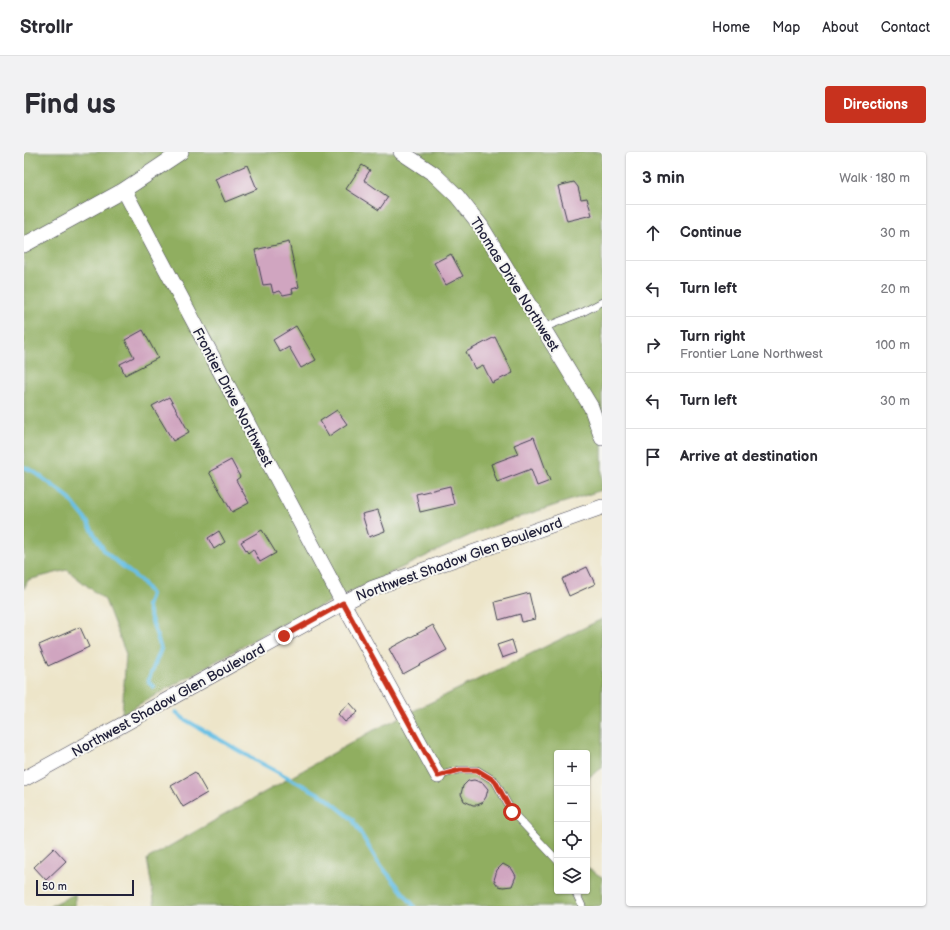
<!DOCTYPE html>
<html lang="en">
<head>
<meta charset="utf-8">
<style>
	:root { --surface:#fff; --page:#f2f2f3; --text:#2b2b33; --muted:#7c7c81; --line:#e1e1e2; --accent:#c8321e }
	body { margin:0; font-family:"Balsamiq Sans",sans-serif; background:var(--page); color:var(--text) }
	.controls { position:absolute; right:12px; bottom:12px; display:grid; overflow:hidden; border-radius:4px; box-shadow:0 1px 3px #0004 }
	.controls button { width:36px; height:36px; display:grid; place-items:center; padding:0; border:0; border-bottom:1px solid var(--line); background:var(--surface); color:var(--text); font:20px sans-serif }
	.scale { position:absolute; left:12px; bottom:10px; width:98px; box-sizing:border-box; padding-left:4px; border:2px solid #22223b; border-top:0; font-size:11px; line-height:14px; white-space:nowrap; color:#22223b; -webkit-text-stroke:3px #f6f6f2; paint-order:stroke }
	.stop { position:absolute; width:12px; height:12px; margin:-9px; border:3px solid #c8321e; border-radius:50%; background:#fff }
	.stop.end { background:#c8321e; border-color:#fff; box-shadow:0 1px 4px #0008 }
	.list { margin:0; padding:0; list-style:none }
	h2 { display:flex; justify-content:space-between; align-items:center; height:52px; margin:0; padding:0 16px; font-size:17px }
	h2 small { font-size:13px; font-weight:400; color:var(--muted) }
	.list li { display:grid; grid-template-columns:26px 1fr auto; gap:12px; align-items:center; box-sizing:border-box; height:56px; padding:0 16px; border-top:1px solid var(--line) }
	.list b { display:block; font-size:15px; white-space:nowrap }
	.list p { margin:0; font-size:13px; white-space:nowrap; color:var(--muted) }
	.list em { font-size:13px; font-style:normal; color:var(--muted) }
	.icon { flex:none; width:22px; height:22px; fill:none; stroke:currentColor; stroke-width:2; stroke-linecap:round; stroke-linejoin:round }
	.map { position:relative; flex:none; width:578px; height:754px; overflow:hidden; border-radius:4px }
	header { display:flex; align-items:center; gap:24px; box-sizing:border-box; height:56px; padding:0 20px; background:var(--surface); border-bottom:1px solid var(--line) }
	header strong { font-size:19px }
	nav { display:flex; gap:22px; margin-inline-start:auto; font-size:14px }
	.intro { display:flex; align-items:center; justify-content:space-between; box-sizing:border-box; height:96px; padding:0 24px }
	h1 { margin:0; font-size:28px }
	.button { padding:10px 18px; border-radius:4px; background:var(--accent); color:#fff; font-size:14px; font-weight:700 }
	main { display:flex; gap:24px; padding:0 24px }
	aside { flex:1; background:var(--surface); border-radius:4px; box-shadow:0 1px 3px #0004 }
	.map>svg:first-child { display:block }
</style>
</head>
<body>
<header>
<strong>Strollr</strong>
<nav><a>Home</a><a>Map</a><a>About</a><a>Contact</a></nav>
</header>
<div class="intro"><h1>Find us</h1><a class="button">Directions</a></div>
<main>
<div class="map">
<svg width="578" height="754" viewBox="0 0 578 754">
	<rect width="100%" height="100%" fill="#f6f6f2"/>
	<filter id="ink" filterUnits="userSpaceOnUse"><feTurbulence type="fractalNoise" baseFrequency=".025" numOctaves="2"/><feDisplacementMap in="SourceGraphic" scale="8" xChannelSelector="R" yChannelSelector="G"/><feConvolveMatrix kernelMatrix="1 2 1 2 8 2 1 2 1" color-interpolation-filters="sRGB"/></filter>
	<filter id="wash" filterUnits="userSpaceOnUse"><feTurbulence type="fractalNoise" baseFrequency=".012" numOctaves="4" result="noise"/><feDisplacementMap in="SourceGraphic" scale="16" xChannelSelector="R" yChannelSelector="G"/><feGaussianBlur stdDeviation="0.9" result="paint"/><feColorMatrix in="noise" values="0 0 0 0 0 0 0 0 0 0 0 0 0 0 0 0 0 1.4 0 .05"/><feComposite in="paint" operator="in"/></filter>
	<g filter="url(#wash)">
		<rect width="100%" height="100%" fill="#ede5c9"/>
		<path fill="#90ae61" stroke="#59684e" d="M0,0h578v338l-119,39 -206,98 -155,87 4,-60 -21,-54 -38,-30 -39,10 -4,9z
			M578,467v149l-13,9 -2,15v-39h-30v138h30v-23l15,9v29h-447l-8,-47 227,-129z
			M51,742v12h-25z"/>
		<g fill="none" stroke-linecap="round" stroke-linejoin="round">
			<path stroke="#68c0e5" stroke-width="4" d="M0,315l9,4 34,25 18,22 20,34 37,30 9,12 -4,12 14,43 -13,32 6,6
				M152,560l8,7 71,41 70,37 27,22 26,43 36,44"/>
		</g>
		<g id="blocks">
			<path fill="#d0a5c0" d="M223,13l10,24 -32,13 -10,-23z
				M338,13l8,5 -6,10 24,17 -9,13 -33,-21z
				M550,30l4,5 3,12 6,-1 5,17 -25,6 -9,-35z
				M265,90l10,45 -7,2 1,4 -10,2 -3,-4 -7,2 -2,-9 -8,1 -8,-35z
				M427,102l12,22 -17,9 -12,-22z
				M272,174l20,34 -15,8 -12,-21 -9,5 -7,-12z
				M119,178l15,28 -33,17 -5,-11 14,-7 -9,-17z
				M471,185l18,36 -21,10 -9,-18 -8,4 -9,-17z
				M145,245l20,35 -16,9 -21,-35z
				M313,258l10,14 -18,12 -9,-15z
				M510,285l16,44 -13,5 -6,-17 -34,13 -6,-18 27,-10 -4,-9z
				M207,308l9,17 -4,3 13,23 -17,9 -23,-40z
				M426,334l4,18 -34,8 -4,-18z
				M354,358l7,21 -16,6 -7,-23z
				M238,378l14,23 -16,9 -7,-13 -5,4 -7,-11z
				M195,379l6,11 -11,7 -6,-11z
				M563,415l8,17 -26,12 -7,-17z
				M505,441l6,26 -13,3 -2,-8 -21,6 -4,-18z
				M409,473l14,25 -44,24 -14,-25z
				M56,475l9,20 -41,19 -9,-21z
				M488,488l4,13 -14,5 -5,-13z
				M326,551l8,9 -13,10 -7,-8z
				M171,620l12,21 -24,14 -12,-21z
				M450,628l9,3 5,6 -2,8 -4,6 -5,2h-4l-9,-4 -3,-7 2,-8 5,-5z
				M30,696l12,13 -20,19 -12,-13z
				M479,712l9,5 4,7 -4,10 -9,1 -5,-1 -4,-6 3,-10z"/>
		</g>
	</g>
	<g filter="url(#ink)">
		<use href="#blocks" fill-opacity="0" stroke="#403f50" stroke-width="1"/>
		<g fill="none" stroke-linecap="round" stroke-linejoin="round">
			<g stroke="#403f50" stroke-width="8">
				<path id="lane" d="M519,176l40,-16 19,-10
					M414,624l21,-6h18l18,11 17,31 45,48
					M551,739l7,15"/>
			</g>
			<g stroke="#403f50" stroke-width="16">
				<path id="street" d="M377,0l33,22 23,22 24,30 110,181 11,31
					M100,38l219,413 95,173
					M0,93l100,-55 57,-38
					M0,627l319,-176 30,-15 229,-81"/>
			</g>
			<use href="#lane" stroke="#fff" stroke-width="7"/>
			<use href="#street" stroke="#fff" stroke-width="15"/>
		</g>
	</g>
	<g fill="none" stroke-linecap="round" stroke-linejoin="round" filter="url(#ink)">
		<path stroke="#c8321e" stroke-width="5" d="M260,484l59,-33 95,173 22,-6h17l18,11 17,31"/>
	</g>
	<g text-anchor="middle" stroke-width="4" stroke-linejoin="round" paint-order="stroke">
		<g font-size="14" fill="#22223b" stroke="#f6f6f2">
			<text transform="translate(491 132) rotate(58)" y="5">Thomas Drive Northwest</text>
			<text transform="translate(209 245) rotate(62)" y="5">Frontier Drive Northwest</text>
			<text transform="translate(435 407) rotate(-20)" y="5">Northwest Shadow Glen Boulevard</text>
			<text transform="translate(144 548) rotate(-29)" y="5">Northwest Shadow Glen Boulevard</text>
		</g>
	</g>
</svg>
<div class="controls">
<button>+</button>
<button>−</button>
<button><svg class="icon" aria-label="locate" viewBox="0 0 24 24"><circle cx="12" cy="12" r="6"/><path d="M12 2v4M12 18v4M2 12h4M18 12h4"/></svg></button>
<button><svg class="icon" aria-label="layers" viewBox="0 0 24 24"><path d="M12 4l9 5-9 5-9-5zM3 14l9 5 9-5"/></svg></button>
</div>
<div class="scale">50 m</div>
<div class="stop" style="left:488px;top:660px"></div>
<div class="stop end" style="left:260px;top:484px"></div>
</div>
<aside>
<h2>3 min<small>Walk · 180 m</small></h2>
<ul class="list">
<li><svg class="icon" aria-label="ahead" viewBox="0 0 24 24"><path d="M12 20V5M6 11l6-6 6 6"/></svg><div><b>Continue</b></div><em>30 m</em></li>
<li><svg class="icon" aria-label="left" viewBox="0 0 24 24"><path d="M17 20v-9H6M10 6l-5 5 5 5"/></svg><div><b>Turn left</b></div><em>20 m</em></li>
<li><svg class="icon" aria-label="right" viewBox="0 0 24 24"><path d="M7 20v-9h11M14 6l5 5-5 5"/></svg><div><b>Turn right</b><p>Frontier Lane Northwest</p></div><em>100 m</em></li>
<li><svg class="icon" aria-label="left" viewBox="0 0 24 24"><path d="M17 20v-9H6M10 6l-5 5 5 5"/></svg><div><b>Turn left</b></div><em>30 m</em></li>
<li><svg class="icon" aria-label="arrive" viewBox="0 0 24 24"><path d="M6 21V4h12l-3 4 3 4H6"/></svg><div><b>Arrive at destination</b></div></li>
</ul>
</aside>
</main>
</body>
</html>
